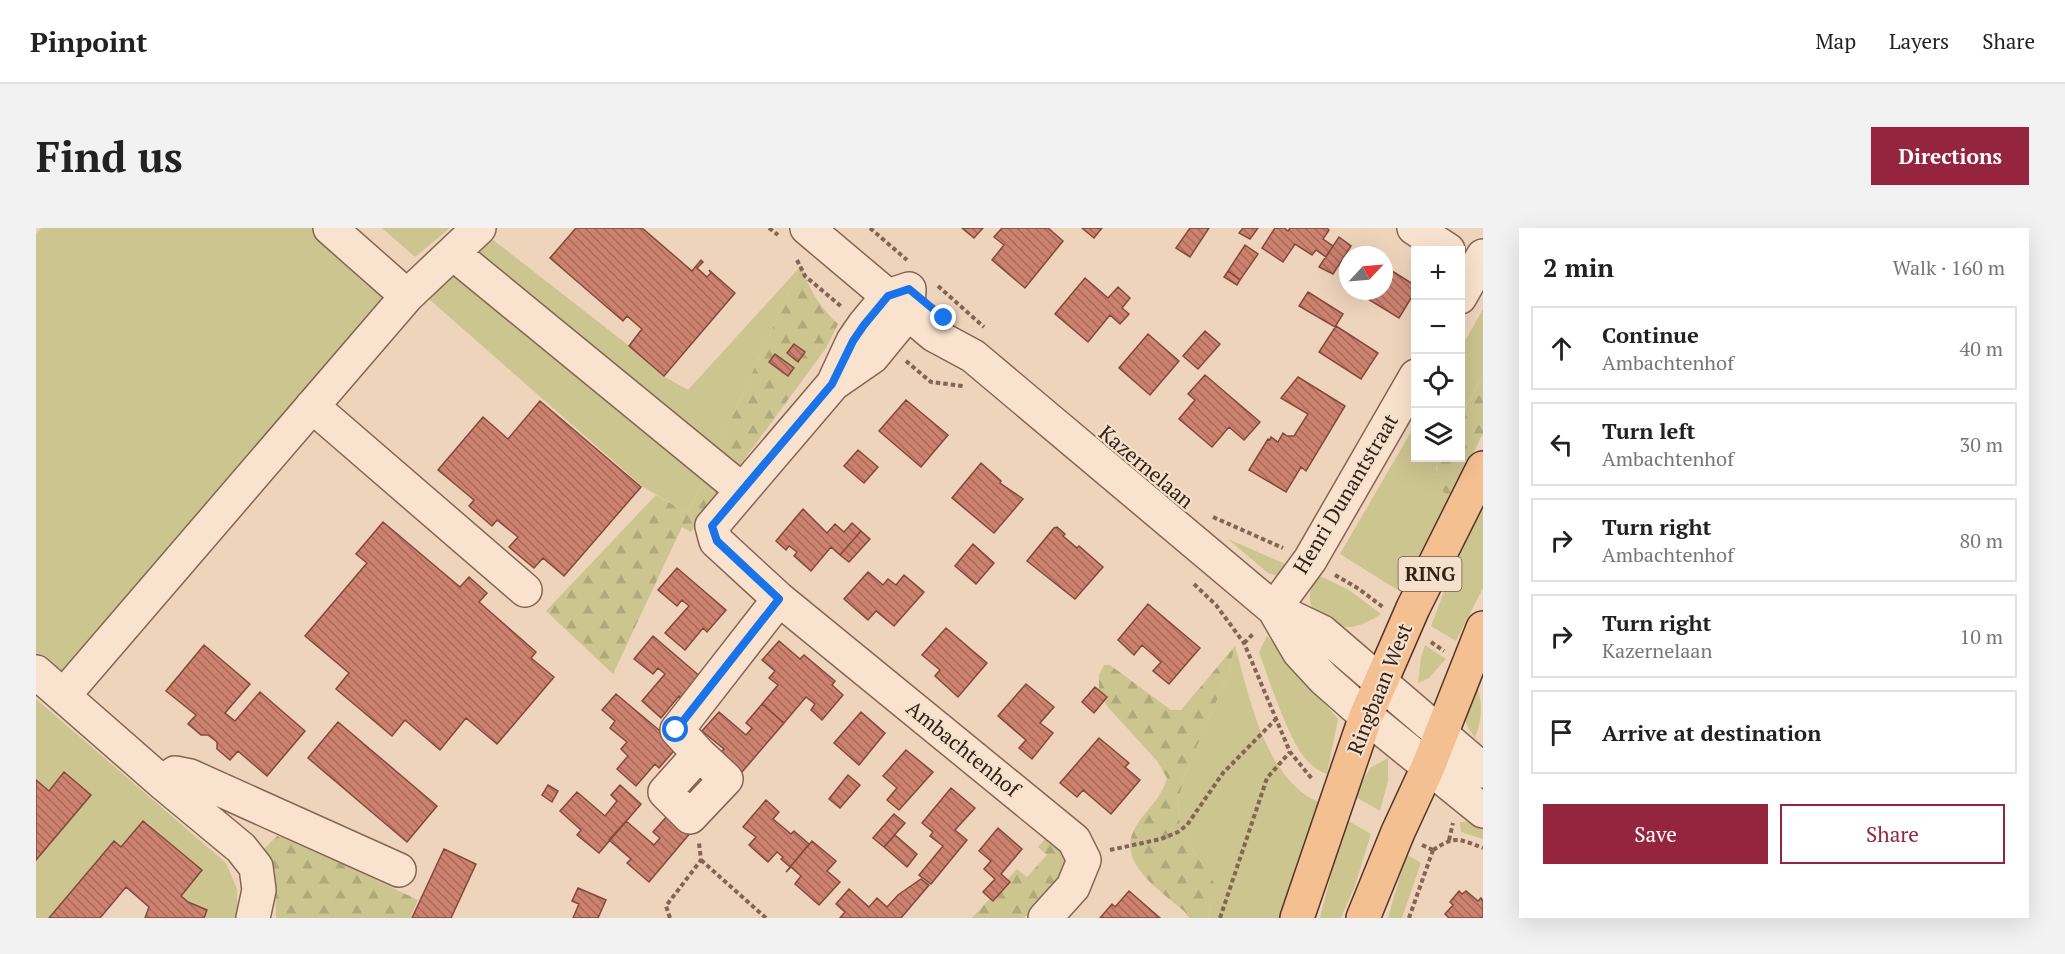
<!DOCTYPE html>
<html lang="en">
<head>
<meta charset="utf-8">
<style>
	:root { --surface:#fff; --page:#f2f2f2; --text:#222; --muted:#767676; --line:#e0e0e0; --accent:#95243e }
	body { margin:0; font-family:"PT Serif",serif; background:var(--page); color:var(--text) }
	.controls { position:absolute; right:18px; top:18px; display:grid; overflow:hidden; border-radius:0px; box-shadow:0 6px 24px #0002 }
	.controls button { width:54px; height:54px; display:grid; place-items:center; padding:0; border:0; border-bottom:2px solid var(--line); background:var(--surface); color:var(--text); font:30px sans-serif }
	.compass { position:absolute; left:1303px; top:18px; width:54px; height:54px; border-radius:50%; background:var(--surface); box-shadow:0 6px 24px #0002; rotate:64deg }
	.stop { position:absolute; width:18px; height:18px; margin:-14px; border:4px solid #1a73e8; border-radius:50%; background:#fff }
	.stop.end { background:#1a73e8; border-color:#fff; box-shadow:0 2px 6px #0008 }
	.list { margin:0; padding:0; list-style:none }
	h2 { display:flex; justify-content:space-between; align-items:center; height:78px; margin:0; padding:0 24px; font-size:26px }
	h2 small { font-size:20px; font-weight:400; color:var(--muted) }
	.list li { display:grid; grid-template-columns:39px 1fr auto; gap:18px; align-items:center; box-sizing:border-box; height:84px; margin:0 12px 12px; padding:0 12px; border:2px solid var(--line); border-radius:0px }
	.list b { display:block; font-size:22px; white-space:nowrap }
	.list p { margin:0; font-size:20px; white-space:nowrap; color:var(--muted) }
	.list em { font-size:20px; font-style:normal; color:var(--muted) }
	.actions { display:flex; gap:12px; padding:18px 24px }
	.actions a { flex:1; padding:14px 0; border:2px solid var(--accent); border-radius:0px; text-align:center; font-size:21px; color:var(--accent) }
	.actions .main { background:var(--accent); color:#fff }
	.icon { flex:none; width:33px; height:33px; fill:none; stroke:currentColor; stroke-width:2; stroke-linecap:round; stroke-linejoin:round }
	.map { position:relative; flex:none; width:1447px; height:690px; overflow:hidden; border-radius:0px }
	header { display:flex; align-items:center; gap:36px; box-sizing:border-box; height:84px; padding:0 30px; background:var(--surface); border-bottom:2px solid var(--line) }
	header strong { font-size:28px }
	nav { display:flex; gap:33px; margin-inline-start:auto; font-size:21px }
	.intro { display:flex; align-items:center; justify-content:space-between; box-sizing:border-box; height:144px; padding:0 36px }
	h1 { margin:0; font-size:42px }
	.button { padding:15px 27px; border-radius:0px; background:var(--accent); color:#fff; font-size:21px; font-weight:700 }
	main { display:flex; gap:36px; padding:0 36px }
	aside { flex:1; background:var(--surface); border-radius:0px; box-shadow:0 6px 24px #0002 }
	.map>svg:first-child { display:block }
</style>
</head>
<body>
<header>
<strong>Pinpoint</strong>
<nav><a>Map</a><a>Layers</a><a>Share</a></nav>
</header>
<div class="intro"><h1>Find us</h1><a class="button">Directions</a></div>
<main>
<div class="map">
<svg width="1447" height="690" viewBox="0 0 1447 690">
	<defs>
		<pattern id="forest-firs" width="22" height="20" patternUnits="userSpaceOnUse" patternTransform="scale(1.5)"><rect width="22" height="20" fill="#ccc590"/><path d="M5 1l3.5 6h-7zM16 11l3.5 6h-7z" fill="#b0a97c"/></pattern>
		<pattern id="building-back-hatch" width="6" height="6" patternUnits="userSpaceOnUse" patternTransform="scale(1.5)"><rect width="6" height="6" fill="#cd8270"/><path d="M-1 5l2 2M0 0l6 6M5-1l2 2" fill="none" stroke="#a76a5b"/></pattern>
	</defs>
	<rect width="100%" height="100%" fill="#eed4bb"/>
	<path fill="#ccc590" d="M5,0h281l71,62 -326,391 -31,-27v-420z
		M346,0h68l-35,29z
		M456,11l136,106 37,32 23,13 113,-124 -113,247 -45,-26 -214,-188z
		M1447,81v67l-22,39v-67z
		M1379,197l1,33h23l-3,11 14,33 -46,92 -64,-40z
		M1447,280v80l-27,53 -25,-15 29,-77z
		M1192,311l62,27 -12,10 -10,-3z
		M1282,347l31,15 32,24c-9,6 -23,14 -35,13 -4,0 -9,-3 -13,-4 -26,-9 -29,-27 -15,-48z
		M1231,408l71,83 -11,55c-9,-3 -17,-9 -23,-17 -17,-22 -35,-77 -45,-105z
		M1389,417l21,14 -17,19 -11,5 3,-26z
		M1199,418c15,53 30,133 85,157l-32,115h-80l5,-19 -8,-33 -13,-16 -12,-26 -2,-23 7,-27 42,-97z
		M1441,458c6,18 5,34 -2,52 -17,-22 -10,-31 2,-52z
		M0,471l190,164 11,26 1,29h-34l2,-7 -26,-14 22,-26 -56,-49 -23,27 -8,-7 -65,76h-14z
		M1352,530v23l-8,30 -26,-15 16,-28z
		M1309,591l26,15 -16,52 -14,32h-21z
		M1424,594h11l12,4v13l-22,-7z
		M1370,626l15,9 -19,55h-14z"/>
	<path fill="url(#forest-firs)" d="M765,38c11,28 16,37 37,58l-12,24 -135,184 -9,-5 -69,147 -67,-63 110,-116 32,18z
		M1447,148v57l-33,69c-10,-15 -16,-26 -11,-44h21l1,-42z
		M1199,418l-8,31 -42,97 -7,27 2,23 12,26 13,16 9,17 -1,16 -5,19h-19l-4,-6c-22,-20 -70,-48 -50,-84 11,-19 25,-27 32,-50l-10,-17 -50,-55 -8,-14v-17l5,-10h6l61,45h10z
		M241,608l11,2 130,62 -8,18h-134l-1,-37 -13,-30z
		M1011,609l22,22 -3,10 -42,49h-52l45,-49 10,8 20,-22 -9,-8z"/>
	<path fill="url(#building-back-hatch)" stroke="#85483b" stroke-width="1.5" d="M540,0h66l50,43 9,-11 2,2 -6,6 10,9 4,-4 -2,-3 26,23 -71,83 -35,-30 13,-17 -15,-13 -4,5 -73,-63z
		M926,0h21l-9,10z
		M966,0h46l15,13 -38,47 -33,-28 12,-15 -10,-8z
		M1046,0h20l-8,10z
		M1154,0h19l-19,29 -14,-9z
		M1207,0h15l-8,11 -11,-6z
		M1239,0h9l4,3 2,-3h37l2,2 -6,9 10,7 -7,11 -10,-7 -4,5 -17,-11 -12,18 -21,-14z
		M1303,9l12,9 -18,28 -14,-7z
		M1209,17l13,9 -18,26 -12,-9z
		M1322,21l8,6h-12z
		M1348,38l32,20v4l-17,28 -36,-22 3,-5h18z
		M1192,43l12,9 -3,5 -13,-8z
		M1049,50l23,20 10,-11 12,11 -8,10 7,6 -9,10 -10,-9 -22,27 -33,-28z
		M1272,64l35,22 -8,13 -36,-21z
		M1300,98l42,27 -17,26 -42,-27z
		M1169,103l15,13 -22,25 -15,-13z
		M1112,106l31,27 -29,34 -31,-27z
		M758,116l11,8 -7,10 -11,-9z
		M739,126l19,14 -6,8 -19,-14z
		M1169,147l55,47 -16,18 -15,-13 -17,20 -33,-28 16,-19 -7,-6z
		M1262,149l47,29 -39,65 -5,-4 -15,25 -37,-22 19,-31 2,1 1,-3 7,5 5,-9 4,3h7l14,-22 -27,-16z
		M870,172l42,35 -27,32 -42,-36z
		M504,173l101,86 -77,89 -21,-18 -9,10 -25,-21 9,-10 -21,-17 -5,6 -23,-20 5,-6 -36,-30 45,-53 25,22z
		M822,222l20,17 -14,16 -20,-17z
		M945,235l20,18 -1,2 23,16 -29,34 -42,-35z
		M767,281l24,24 8,-9 9,8 8,-9 9,8 -21,24 -9,-8 -20,24 -17,-15 3,-4 -8,-6 -3,4 -10,-9z
		M347,294l77,65 9,-10 18,16 -8,9 57,50 -5,6 23,19 -57,67 -31,-26 -26,32 -35,-30 -13,16 -56,-47 13,-16 -44,-37 62,-73 -11,-9z
		M1021,299l8,7 -2,2 14,12 2,-2 24,21 -28,32 -48,-38 27,-33z
		M825,303l9,8 -21,23 -9,-7z
		M937,316l21,19 -18,21 -21,-18z
		M641,340l49,42 -19,22 -4,-4 -18,22 -20,-17 24,-27 -7,-6 -5,6 -19,-16z
		M832,344l15,13 5,-6 8,6 8,-10 20,17 -30,34 -18,-15 -8,9 -24,-21z
		M1112,376l52,44 -31,36 -16,-13 8,-9 -19,-17 -8,10 -16,-15z
		M910,400l41,35 -29,34 -23,-21 5,-6 -18,-15z
		M617,408l49,42 -18,22 -5,-4 -18,22 -19,-17 23,-27 -7,-6 -5,6 -19,-15z
		M743,413l21,18 4,-4 31,26 -3,4 11,10 -21,25 -11,-10 4,-6 -9,-7 -22,26 -22,-19 16,-19 -9,-7 6,-7 -13,-11z
		M168,417l46,39 -25,29 10,8 25,-29 45,39 -38,45 -29,-25 -8,9 -13,-11v-7l-9,-7h-7l-13,-11 8,-9 -30,-24z
		M990,456l28,23 -14,16 13,10 -21,26 -13,-11 7,-8 -28,-24z
		M1059,459l12,10 -13,16 -12,-11z
		M580,466l62,52 -19,22 -4,-4 -19,22 -19,-17 11,-13 -7,-7 6,-7 -17,-14 5,-7 -13,-11z
		M726,476l22,19 -42,49 -22,-19 4,-4 -22,-18 17,-19 27,23 6,-7 -6,-5z
		M825,484l24,21 -26,32 -25,-22z
		M302,494l99,84 -30,36 -99,-84z
		M1063,510l30,25 -4,4 15,13 -29,34 -28,-24 -6,7 -17,-14z
		M870,522l27,22 -34,38 -12,-10 10,-12 -14,-12z
		M28,544l27,23 -55,65v-80l13,11z
		M812,547l12,10 -20,23 -11,-9z
		M512,557l10,6 -6,11 -10,-7z
		M584,557l21,19 -42,49 -22,-18 4,-5 -21,-19 17,-19 28,24 12,-15 -6,-6z
		M915,560l24,20 -20,22 12,10 -36,44 -12,-9 24,-29 -13,-10 3,-4 -11,-9z
		M730,572l13,12 -6,7 18,15 3,-3 15,13 -19,23 -9,-8 2,-2 -6,-5 -9,10 -19,-17 7,-8 -13,-10z
		M633,586l22,18 -42,50 -22,-19 4,-4 -22,-19 17,-19 28,24 6,-7 -7,-6z
		M858,586l11,9 -21,24 -11,-9z
		M107,593l59,49 -21,26 7,6 19,8 -3,8h-59l4,-11 -23,-20 -26,31h-51l65,-77 7,6z
		M962,600l24,21 -21,25 9,8 -17,19 -10,-9 12,-13 -11,-10 7,-8 -12,-10z
		M859,607l22,19 -10,13 -23,-20z
		M776,613l24,20 -9,10 13,11 -21,23 -24,-21 6,-8 -10,-9 -5,5z
		M408,621l32,15 -25,54h-39z
		M885,651l8,6 -28,33h-61l5,-6 -9,-8 13,-15 20,18 8,-9 10,9 11,-12z
		M542,660l28,12 -8,18h-25l6,-14 -7,-3z
		M1093,663l31,27h-60l12,-14 3,3z
		M1423,663l3,3 4,-3 12,10 3,-3 2,3v17h-34l-4,-4 8,-9 -3,-3z"/>
	<g fill="none" stroke-linecap="round" stroke-linejoin="round">
		<g stroke="#856455" stroke-width="36">
			<path id="minor" d="M294,0l77,68
				M771,0l127,107 39,21 301,253 48,23 153,131 8,8
				M1378,0l34,22
				M418,26l288,236
				M1424,69l23,-41
				M797,156l20,-43 11,-16 24,-29 21,-7 -1,24 -36,44 -39,27 -121,142 4,15 63,58 295,241 10,20 -11,27 -28,31
				M276,178l213,184
				M1238,381l25,43 25,27 42,37 117,95
				M1238,381l36,-49 106,-184
				M0,444l128,112 77,64 15,19 3,23 -6,28
				M28,467l343,-399 72,-68
				M663,526l27,25 -36,38 -25,-25 34,-38 -22,-24 102,-131
				M128,556l11,-11 15,3 209,94"/>
		</g>
		<g stroke="#52342a" stroke-width="36">
			<path id="major" d="M1261,690l69,-202 47,-108 70,-140
				M1327,690l35,-86 30,-65 55,-139"/>
		</g>
		<path stroke="#856455" stroke-width="4" stroke-dasharray="4.5 3" stroke-linecap="butt" d="M733,0l9,7
			M834,0l37,32
			M761,32l8,16 38,32
			M902,58l46,41
			M870,133l25,21 32,4
			M1177,289l70,31
			M1299,347l24,14 24,18
			M1158,356l22,21 28,38 46,109 23,28
			M1395,414l13,9
			M1208,415l10,-10
			M1413,612l4,-17
			M1386,617l11,5
			M1074,622l51,-11 17,-7 9,-7 36,-52 53,-54
			M1397,622c23,-15 26,-11 50,-2
			M665,632l65,58
			M634,690l-4,-12 35,-46 -2,-17
			M1184,690l47,-140 23,-26
			M1373,690l24,-68"/>
		<use href="#minor" stroke="#f9e3ce" stroke-width="33"/>
		<use href="#major" stroke="#f4bf91" stroke-width="33"/>
	</g>
	<g fill="none" stroke-linecap="round" stroke-linejoin="round">
		<path stroke="#1a73e8" stroke-width="8" d="M640,502l103,-131 -62,-58 -5,-15 120,-142 21,-43 11,-16 24,-29 21,-7 35,29"/>
	</g>
	<g text-anchor="middle" stroke-width="4.5" stroke-linejoin="round" paint-order="stroke">
		<rect fill="#f5e0cb" stroke="#6e5a4f" stroke-width="1.5" x="1362.5" y="329" width="63" height="34" rx="4.5"/>
		<g font-size="20" font-weight="bold" fill="#34211a">
			<text x="1394" y="353">RING</text>
		</g>
		<g font-size="21" fill="#34211a" stroke="#f5e0cb">
			<text transform="translate(1110 239) rotate(40)" y="7">Kazernelaan</text>
			<text transform="translate(1310 266) rotate(-59)" y="7">Henri Dunantstraat</text>
			<text transform="translate(1344 461) rotate(-68)" y="7">Ringbaan West</text>
			<text transform="translate(927 521) rotate(39)" y="7">Ambachtenhof</text>
		</g>
	</g>
</svg>
<div class="controls">
<button>+</button>
<button>−</button>
<button><svg class="icon" aria-label="locate" viewBox="0 0 24 24"><circle cx="12" cy="12" r="6"/><path d="M12 2v4M12 18v4M2 12h4M18 12h4"/></svg></button>
<button><svg class="icon" aria-label="layers" viewBox="0 0 24 24"><path d="M12 4l9 5-9 5-9-5zM3 14l9 5 9-5"/></svg></button>
</div>
<svg class="compass" viewBox="-18 -18 36 36"><path d="M0-13l5 13h-10z" fill="#e53935"/><path d="M0 13l5-13h-10z" fill="#767676"/></svg>
<div class="stop" style="left:640px;top:502px"></div>
<div class="stop end" style="left:908px;top:90px"></div>
</div>
<aside>
<h2>2 min<small>Walk · 160 m</small></h2>
<ul class="list">
<li><svg class="icon" aria-label="ahead" viewBox="0 0 24 24"><path d="M12 20V5M6 11l6-6 6 6"/></svg><div><b>Continue</b><p>Ambachtenhof</p></div><em>40 m</em></li>
<li><svg class="icon" aria-label="left" viewBox="0 0 24 24"><path d="M17 20v-9H6M10 6l-5 5 5 5"/></svg><div><b>Turn left</b><p>Ambachtenhof</p></div><em>30 m</em></li>
<li><svg class="icon" aria-label="right" viewBox="0 0 24 24"><path d="M7 20v-9h11M14 6l5 5-5 5"/></svg><div><b>Turn right</b><p>Ambachtenhof</p></div><em>80 m</em></li>
<li><svg class="icon" aria-label="right" viewBox="0 0 24 24"><path d="M7 20v-9h11M14 6l5 5-5 5"/></svg><div><b>Turn right</b><p>Kazernelaan</p></div><em>10 m</em></li>
<li><svg class="icon" aria-label="arrive" viewBox="0 0 24 24"><path d="M6 21V4h12l-3 4 3 4H6"/></svg><div><b>Arrive at destination</b></div></li>
</ul>
<div class="actions"><a class="main">Save</a><a>Share</a></div>
</aside>
</main>
</body>
</html>
